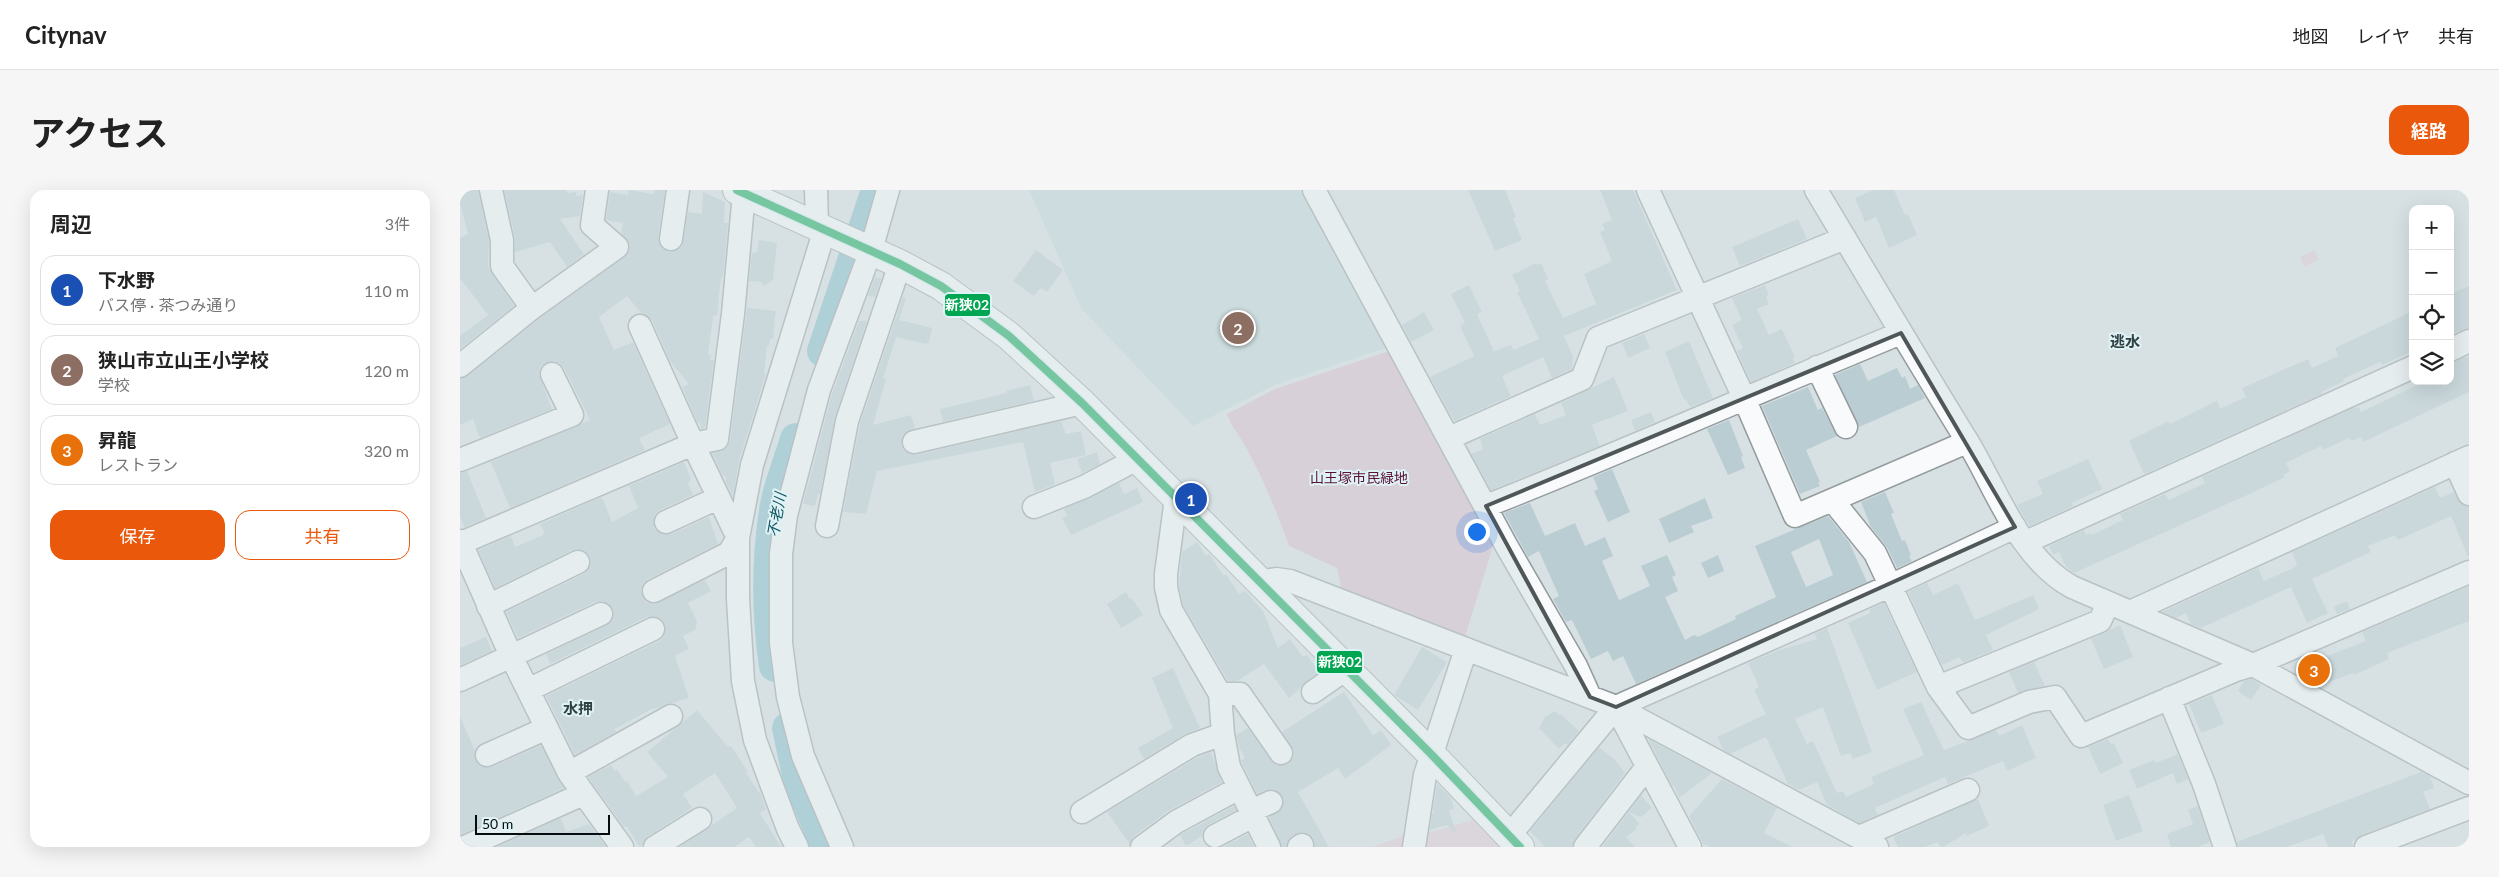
<!DOCTYPE html>
<html lang="ja">
<head>
<meta charset="utf-8">
<style>
	:root { --surface:#fff; --page:#f6f6f6; --text:#222; --muted:#767676; --line:#e0e0e0; --accent:#ea580c }
	body { margin:0; font-family:Lato,"Noto Sans JP",sans-serif; background:var(--page); color:var(--text) }
	.controls { position:absolute; right:15px; top:15px; display:grid; overflow:hidden; border-radius:10px; box-shadow:0 5px 20px #0002 }
	.controls button { width:45px; height:45px; display:grid; place-items:center; padding:0; border:0; border-bottom:1px solid var(--line); background:var(--surface); color:var(--text); font:25px sans-serif }
	.scale { position:absolute; left:15px; bottom:12px; width:135px; box-sizing:border-box; padding-left:5px; border:2px solid #070d0e; border-top:0; font-size:14px; line-height:18px; white-space:nowrap; color:#070d0e; -webkit-text-stroke:4px #dff2f6; paint-order:stroke }
	.you { position:absolute; left:1016px; top:341px; width:18px; height:18px; margin:-12px; border:4px solid #fff; border-radius:50%; background:#1a73e8; box-shadow:0 0 0 8px #1a73e833 }
	.badge { display:grid; place-items:center; width:32px; height:32px; border-radius:50%; background:var(--accent); color:#fff; font-size:16px; font-weight:700 }
	.pin { position:absolute; translate:-50% -50%; border:2px solid #fff; box-shadow:0 1px 5px #0006 }
	.list { margin:0; padding:0; list-style:none }
	h2 { display:flex; justify-content:space-between; align-items:center; height:65px; margin:0; padding:0 20px; font-size:21px }
	h2 small { font-size:16px; font-weight:400; color:var(--muted) }
	.list li { display:grid; grid-template-columns:32px 1fr auto; gap:15px; align-items:center; box-sizing:border-box; height:70px; margin:0 10px 10px; padding:0 10px; border:1px solid var(--line); border-radius:15px }
	.list b { display:block; font-size:19px; white-space:nowrap }
	.list p { margin:0; font-size:16px; white-space:nowrap; color:var(--muted) }
	.list em { font-size:16px; font-style:normal; color:var(--muted) }
	.actions { display:flex; gap:10px; padding:15px 20px }
	.actions a { flex:1; padding:11px 0; border:1px solid var(--accent); border-radius:15px; text-align:center; font-size:18px; color:var(--accent) }
	.actions .main { background:var(--accent); color:#fff }
	.icon { flex:none; width:28px; height:28px; fill:none; stroke:currentColor; stroke-width:2; stroke-linecap:round; stroke-linejoin:round }
	.map { position:relative; flex:none; width:2009px; height:657px; overflow:hidden; border-radius:15px }
	header { display:flex; align-items:center; gap:30px; box-sizing:border-box; height:70px; padding:0 25px; background:var(--surface); border-bottom:1px solid var(--line) }
	header strong { font-size:24px }
	nav { display:flex; gap:28px; margin-inline-start:auto; font-size:18px }
	.intro { display:flex; align-items:center; justify-content:space-between; box-sizing:border-box; height:120px; padding:0 30px }
	h1 { margin:0; font-size:35px }
	.button { padding:12px 22px; border-radius:15px; background:var(--accent); color:#fff; font-size:18px; font-weight:700 }
	main { display:flex; gap:30px; padding:0 30px }
	aside { flex:1; background:var(--surface); border-radius:15px; box-shadow:0 5px 20px #0002 }
	.map>svg:first-child { display:block }
</style>
</head>
<body>
<header>
<strong>Citynav</strong>
<nav><a>地図</a><a>レイヤ</a><a>共有</a></nav>
</header>
<div class="intro"><h1>アクセス</h1><a class="button">経路</a></div>
<main>
<aside>
<h2>周辺<small>3件</small></h2>
<ul class="list">
<li><span class="badge" style="background:#1a4fb4">1</span><div><b>下水野</b><p>バス停 · 茶つみ通り</p></div><em>110 m</em></li>
<li><span class="badge" style="background:#8d6e63">2</span><div><b>狭山市立山王小学校</b><p>学校</p></div><em>120 m</em></li>
<li><span class="badge" style="background:#e8710a">3</span><div><b>昇龍</b><p>レストラン</p></div><em>320 m</em></li>
</ul>
<div class="actions"><a class="main">保存</a><a>共有</a></div>
</aside>
<div class="map">
<svg width="2009" height="657" viewBox="0 0 2009 657">
	<rect width="100%" height="100%" fill="#d7e1e4"/>
	<path fill="#c2d6da" d="M569,0h271l86,158 -111,37 -82,41 -112,-118z"/>
	<path fill="#e1c7d3" d="M1854,60l5,10 -15,7 -4,-10z
		M1013,630l26,27h-81l2,-12z
		M948,644l-2,13h-34z"/>
	<path fill="#d9bbc9" d="M929,161l105,192 -29,94 -122,-41 -6,-28 -48,-22c-12,-34 -27,-70 -45,-102 -6,-10 -13,-18 -17,-30l48,-25z"/>
	<g fill="none" stroke-linecap="round" stroke-linejoin="round">
		<path stroke="#82bbc7" stroke-width="32" d="M363,161l54,-161
			M315,476c-8,-54 -8,-107 1,-161 4,-22 14,-45 20,-66
			M328,538l11,52 28,67"/>
	</g>
	<path fill="#bacdd2" fill-rule="evenodd" d="M0,0h18l11,51 -1,26 26,39 -54,43v-13l28,-21 -28,-37v-40l8,-4 -8,-30z
		M44,0h62l1,3 9,-1v4l7,-1 -3,21 -20,3 24,35 -17,13 -17,-25 -35,10v-15z
		M169,0l25,4 1,-4h10l-7,48 5,11 7,3 12,-5 6,-35 14,2 1,-22 22,10 -1,21h4l-5,54h-2l-4,39 -3,-1 -2,10 -4,30h3l-1,5h4l-9,68 -4,1 -1,-6h-2l-16,-36 7,-3 -19,-23 -18,-41 -11,-7 -14,-17 -28,21 15,33 19,-8 37,82 -31,14 6,12 -135,58 -19,-46 99,-42 -26,-52 -5,-5 -7,-2 -11,5 -2,8 13,35 -72,29 -7,-19 -13,6v-46l8,-3 72,-58 85,-61 4,-6 1,-7 -9,-11 2,-10 -17,-3 4,-28 18,3z
		M1008,0h37l11,27 -3,1 9,22 -27,11z
		M1140,0h33l44,100 -113,46 9,20 -1,13 -20,9 -9,-21 -41,19 9,20 -57,25 -24,-44 44,-21 -14,-30 5,-3 -14,-29 18,-9 13,27 -5,2 17,37 17,-6 3,5 25,-11 -22,-47 3,-1 -8,-16 24,-12 1,2 4,-2 7,16 -3,2 18,37 33,-14 -12,-30 28,-13 -12,-29 5,-2 -3,-6 10,-4z
		M1413,0h21l11,25 3,-1 9,21 -28,13 -13,-31 -11,5 -10,-24z
		M1338,29l9,20 -67,27 -8,-19z
		M299,50l18,3 -4,37 -9,6 -3,-4 -12,-1 3,-28 5,-1z
		M576,60l27,20 -16,22 -6,-4 -7,8 -21,-15z
		M415,87l6,2 -6,18 -7,-1z
		M1305,95l4,10 -3,1 3,8 -12,5 12,26 13,-6 13,28 -2,1 2,5 -44,19 -14,-31 6,-3 -11,-23 10,-5 -10,-22z
		M2009,96v42l-17,6 -2,-4v-36z
		M443,107l3,1 -7,22 33,8 -3,14 -3,2 -30,-7 -12,39 -1,2 3,1 -13,46 38,-10 4,13 -10,5 -4,11 4,7 11,4 145,-34 5,13 15,-3 5,24 -36,8 5,21 -20,8 -12,-50 -146,29 -11,43 -23,-2 17,-88z
		M287,118l29,3 -1,8 -2,20h-3l-1,7h-2l-3,28h2l-27,87 -6,35 -7,-14v-6h-3l-11,-23 14,-5 4,-7z
		M1953,121v40l-31,14 -2,-3 -37,17 1,2 -23,11 1,2 -178,80 -15,-33 40,-20 1,3 47,-23 3,8 26,-12 -4,-9 66,-29 4,9 26,-12 -3,-8z
		M964,122l10,18 -23,12 -9,-17z
		M399,131h8l-32,96 -15,77h-2l-3,12 -12,-2 29,-110z
		M1184,144l6,14 -22,10 -6,-15z
		M1229,151l24,57 -23,9 -4,-8 -2,1 -19,-48z
		M2009,166v36l-106,50 -2,-5 -10,4 -2,-3 -26,12 -2,-4 -35,17 4,8 -7,4 2,2 -40,19 -171,77 -8,-6 -7,-15 -6,3 -4,-9 35,-16 2,5 5,-2 1,2 31,-15 -3,-6 45,-20 4,6 36,-17 -3,-6 151,-69 6,-1 2,5 65,-31h24v-18z
		M1400,174l8,17 29,-13 5,10 3,-2 5,13 8,-4 7,13 -66,29 -24,-52z
		M1154,187l14,34 -36,14 8,21 -109,44 -20,-36 12,-5 -3,-10 55,-25 5,11 26,-10 -5,-12z
		M570,195l4,16 -91,21 -3,-13 67,-16 -1,-2z
		M1348,197l10,23 4,-2 15,28 -31,14 14,32h-2l2,4 -20,8 -38,-88z
		M1191,222l4,10 -20,9 -4,-11z
		M1269,230l14,36 -2,1 4,11 -17,7 -21,-46z
		M637,262l3,12 -18,9 -5,-14z
		M1628,269l14,30 -30,14 1,3 -43,20 -13,-21 26,-11 -6,-13z
		M224,272l7,17 -3,4 5,12 -33,15 -5,5 -1,12 5,6 12,1 38,-17 9,27 -70,35 -5,5 -2,7 5,11 8,2 51,-24 6,11 -23,12 9,18 -2,9 -12,6 6,13 -14,7 14,42 -39,12 -35,19 1,3 -41,23 -29,-59 113,-55 5,-5 1,-12 -5,-6 -13,-1 -97,47 -4,-10 65,-32 3,-7 -5,-11 -6,-3 -8,1 -77,36 -12,-26 78,-38 7,-11 -1,-7 -11,-7 -6,1 -78,38 -17,-38 33,-14 4,11 30,-13 -5,-10 62,-27 10,25 26,-14 -9,-22z
		M1152,279l18,43 -22,10 -14,-31 4,-2 -5,-12z
		M7,281l19,47 -22,9 -4,-10v-44z
		M659,293l5,11 13,-6 6,14 -72,33 -9,-17 5,-2 -3,-7z
		M1975,297l5,11 14,-6 7,12 8,3v52l-18,-43 -53,24 -3,-5 -27,11 3,6 -59,27 16,34 -21,10 -16,-36 -90,41 -10,-4 -5,-11 -10,5 -14,-6 96,-44 6,13 29,-13 4,-3 -5,-13z
		M1425,302l9,21 -3,1 11,27 3,-1 6,15 -2,1 3,5 -15,7 -10,-21 -16,-20 -10,-25z
		M1245,308l8,20 -22,8 3,6 -25,11 -10,-24z
		M1070,313l15,33 30,-13 10,23 20,-9 8,19 -11,5 17,39 31,-14 -9,-20 26,-11 9,20 -4,2 6,14 -13,6 20,43 9,-5 4,2 38,-18 -1,-3 41,-19 -21,-51 73,-30 21,26 18,40 -231,102 -13,-28 -10,5 -5,-10 -17,8 -19,-39 -6,2 -13,-23 6,-3 -20,-45 -11,6 -24,-44zM1359,349l14,36 -27,12 -15,-35z
		M737,352l9,14 3,-2 15,22 2,-2 13,20 6,-3 18,20 15,37 12,-9 13,18 4,-2 12,17 -30,26 -25,-34 -27,17h-9l-45,-76 -4,-19 3,-34z
		M1258,365l6,16 -16,7 -7,-15z
		M1467,393l6,12 25,-12 17,37 58,-25 6,14 -53,26 7,15 -30,13 -3,-6 -18,8 -34,-73z
		M2009,396v35l-82,32 2,6 -35,16 -1,-2 -35,13 -6,-4 -8,-17 62,-24 -4,-9z
		M666,402l4,7 2,-1 11,17 -22,13 -14,-24z
		M1887,411l3,8 -13,5 -3,-7z
		M1424,413l33,69 -40,18 -29,-67 22,-10 -1,-3z
		M1660,435l13,32 -29,12 -13,-30z
		M1367,438l45,124 -19,7 -3,-6 -9,3 -18,-49 -28,12 12,25 6,-3 24,52 6,-2 3,6 28,-13 -3,-7 53,-22 -21,-46 18,-7 23,48 52,-20 3,6 23,-11 14,33 -29,13 -4,-10 -55,23 -3,-7 -70,31 3,7 -19,8 -32,-18 -10,-23 -18,8 -11,-6 -22,-47 -36,17 -7,-5 -6,-12 49,-23 -12,-24 5,-3 -11,-24 31,-13 38,-11 -3,-5z
		M26,447l6,14 -32,15v-18z
		M962,457l25,15 -29,48 -24,-15z
		M1574,472l11,24 -27,7 -9,-21z
		M713,478l27,60 -15,6 -41,25 -6,-11 35,-20 -21,-50z
		M1791,489l10,6 -10,15 -13,-9 6,-10z
		M884,502l29,43 8,-5 10,15 -46,34 -7,-11 -40,24 31,55h-14l-2,-10 -11,-5 -10,4 -6,11h-4l-13,-30 13,-8 1,-12 -10,-8 -16,5 -15,-31 -1,-3 4,-2 -6,-11 -3,-12 12,-7 23,33 5,4 12,-1 5,-6 1,-7 -12,-19z
		M1752,505l12,29 -23,9 -12,-29z
		M237,520l31,37 3,-1 17,26 -2,1 15,22 5,14 -6,4 21,34h-25l-7,-10 -15,10h-54l57,-39 -22,-35 -32,21 9,14 -44,28 -8,11 -14,-21 -2,1 -36,-50 23,-12 4,6 2,-2 8,13 2,-1 9,15 32,-19 -21,-25z
		M1095,521l5,5 1,-2 18,17 -11,14 -3,-2 -6,6 -20,-21 6,-11z
		M0,526l15,35v9l5,6 12,1 49,-22 23,43 -104,47z
		M1188,549l64,34 -33,25 -4,-11 -3,-2z
		M1648,549l3,5 3,-1 9,20 -23,11 -12,-27z
		M1139,557l16,13 10,13 -50,66 -3,8h-27l-15,-16z
		M751,562l11,30 -54,29 -34,25 -4,8 -23,-32 91,-55z
		M1718,564l10,25 -11,5 -4,-11 -36,16 -8,-19 25,-10 2,3z
		M1961,582l9,4 4,12 -11,4 7,17 -69,26 -9,7 1,5h-25l-5,-13 -36,13h-49l-1,-5z
		M1262,589l55,29 -13,25 29,14h-83l-7,-3 -14,-28z
		M977,594l14,14 3,11 -5,1 8,25 -10,-10 -17,5 2,-17 3,-1 -2,-2z
		M1181,605l11,13 -11,9 -12,-5z
		M1669,605l14,36 -27,10 -13,-36z
		M1518,609l11,27 -22,10 -1,-3 -23,14h-2l-4,-5 -12,5h-27l-5,-10z
		M774,616l2,4 -28,15 -4,4 -2,7 -16,10 -6,-11z
		M1738,616l12,36 -12,5h-27l-4,-13 26,-10 -5,-14z
		M1169,622l11,12 -5,3 2,2 -11,8 9,10h-33z
		M101,628l5,14 23,-8 17,23h-109z
		M788,644l6,13h-28l-1,-1z"/>
	<g fill="none" stroke-linecap="round" stroke-linejoin="round">
		<g stroke="#949b9d" stroke-width="25">
			<path id="minor" d="M31,0l11,50v26l30,42
				M356,0l1,35
				M854,0l192,355 70,121 14,31
				M1188,0l96,208 51,118 172,-74
				M1356,0c51,85 101,170 153,254 29,49 51,114 103,143l181,78 216,118
				M211,49l7,-49
				M1990,160l19,-9
				M0,176l72,-58 85,-61 -25,-22 5,-35
				M1357,177l29,60
				M989,248l133,-59 16,-41 247,-100
				M454,252l168,-39
				M0,270l112,-45 -20,-41
				M1995,273l14,31
				M716,308l-10,76v13l5,23 49,84 3,40 6,33 40,80
				M1373,311l42,52 63,134 30,41 61,-26 26,-5 26,39 155,-66 17,-5 216,-93
				M1026,316c140,-55 276,-116 415,-173
				M574,317l50,-20 53,-28
				M206,332l52,-24
				M367,336l20,-105 53,-157
				M278,348l-45,-94 24,-5 16,-125 11,-121
				M0,351l52,117 57,115 53,74
				M1566,352l387,-175
				M1,353l232,-99 -53,-118
				M799,392l17,-3 14,2 326,126 261,140
				M194,401l75,-38 9,-15
				M28,416l90,-44
				M1670,422l339,-155
				M0,490l141,-66
				M1478,497l162,-66 8,-18
				M68,500l125,-61
				M853,502l33,-23
				M760,504h20l41,59
				M1709,508l35,86 21,63
				M1156,517l74,140
				M27,565l60,-27
				M109,583l102,-57
				M791,621l20,-9
				M622,622l110,-67 31,-11
				M755,646l38,-20
				M1049,646l107,-129 276,-122 123,-58
				M1399,647l109,-47
				M5,657l118,-53
				M195,657l45,-28
				M337,657l-9,-18 -33,-89 -12,-59 -5,-82v-61l14,-73 73,-236
				M382,657l-39,-91 -15,-59 -7,-54v-89l5,-39 33,-125 52,-140 17,-60
				M682,657l34,-25 63,-34
				M839,657l3,-2
				M954,657l11,-72 41,-126
				M1125,657l61,-79
				M1906,657l103,-39"/>
		</g>
		<g stroke="#949b9d" stroke-width="30">
			<path id="major" d="M277,0l163,74 41,22 68,50 73,67 349,351 89,93"/>
		</g>
		<use href="#minor" stroke="#f9fafb" stroke-width="22"/>
		<use href="#major" stroke="#f9fafb" stroke-width="28"/>
		<g stroke="#dff2f6" stroke-width="11">
			<path id="bus-1" d="M277,0l163,74 41,22 68,50 73,67 349,351 89,93"/>
		</g>
		<use href="#bus-1" stroke="#00a651" stroke-width="8"/>
	</g>
	<path d="M0 0H2009V657H0ZM1441,143l114,194 -399,180 -26,-10 -104,-191z" fill="#d7e1e4" fill-opacity=".55" fill-rule="evenodd"/>
	<path fill="none" stroke="#505759" stroke-width="4" stroke-linejoin="round" d="M1441,143l114,194 -399,180 -26,-10 -104,-191z"/>
	<g text-anchor="middle" stroke-width="4" stroke-linejoin="round" paint-order="stroke">
		<g font-size="14" fill="#591034" stroke="#dff2f6">
			<text x="899" y="293">山王塚市民緑地</text>
		</g>
		<g font-size="15" font-weight="bold" fill="#314043" stroke="#dff2f6">
			<text x="1665" y="157">逃水</text>
			<text x="118" y="524">水押</text>
		</g>
		<g font-size="15" font-style="italic" fill="#125461" stroke="#dff2f6">
			<text transform="translate(317 325) rotate(-80)" y="5">不老川</text>
		</g>
	</g>
	<g stroke="#dff2f6" stroke-width="2">
		<rect x="484" y="103" width="47" height="24" rx="5" fill="#00a651"/>
		<rect x="856" y="460" width="47" height="24" rx="5" fill="#00a651"/>
	</g>
	<g font-size="14" text-anchor="middle" font-weight="bold" fill="#fff">
		<text x="507" y="120">新狭02</text>
		<text x="880" y="477">新狭02</text>
	</g>
</svg>
<div class="controls">
<button>+</button>
<button>−</button>
<button><svg class="icon" aria-label="locate" viewBox="0 0 24 24"><circle cx="12" cy="12" r="6"/><path d="M12 2v4M12 18v4M2 12h4M18 12h4"/></svg></button>
<button><svg class="icon" aria-label="layers" viewBox="0 0 24 24"><path d="M12 4l9 5-9 5-9-5zM3 14l9 5 9-5"/></svg></button>
</div>
<div class="scale">50 m</div>
<div class="you"></div>
<div class="pin badge" style="left:731px;top:309px;background:#1a4fb4">1</div>
<div class="pin badge" style="left:778px;top:138px;background:#8d6e63">2</div>
<div class="pin badge" style="left:1854px;top:480px;background:#e8710a">3</div>
</div>
</main>
</body>
</html>
